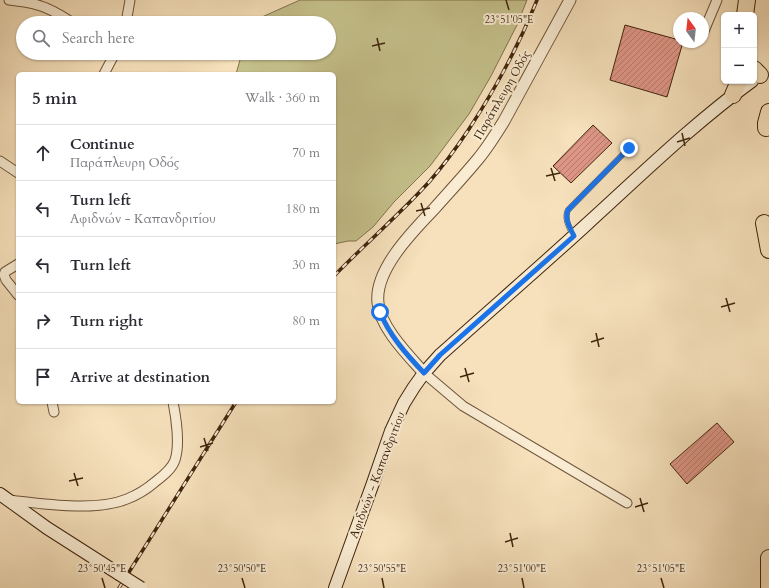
<!DOCTYPE html>
<html lang="en">
<head>
<meta charset="utf-8">
<style>
	:root { --surface:#fff; --page:#f7f7f7; --text:#2b2b33; --muted:#7c7c81; --line:#e1e1e2 }
	body { margin:0; font-family:Cardo,serif; background:var(--page); color:var(--text) }
	.controls { position:absolute; right:12px; top:12px; display:grid; overflow:hidden; border-radius:6px; box-shadow:0 1px 3px #0004 }
	.controls button { width:36px; height:36px; display:grid; place-items:center; padding:0; border:0; border-bottom:1px solid var(--line); background:var(--surface); color:var(--text); font:20px sans-serif }
	.compass { position:absolute; left:673px; top:12px; width:36px; height:36px; border-radius:50%; background:var(--surface); box-shadow:0 1px 3px #0004; rotate:345deg }
	.stop { position:absolute; width:12px; height:12px; margin:-9px; border:3px solid #1a73e8; border-radius:50%; background:#fff }
	.stop.end { background:#1a73e8; border-color:#fff; box-shadow:0 1px 4px #0008 }
	.list { margin:0; padding:0; list-style:none }
	h2 { display:flex; justify-content:space-between; align-items:center; height:52px; margin:0; padding:0 16px; font-size:17px }
	h2 small { font-size:13px; font-weight:400; color:var(--muted) }
	.list li { display:grid; grid-template-columns:26px 1fr auto; gap:12px; align-items:center; box-sizing:border-box; height:56px; padding:0 16px; border-top:1px solid var(--line) }
	.list b { display:block; font-size:15px; white-space:nowrap }
	.list p { margin:0; font-size:13px; white-space:nowrap; color:var(--muted) }
	.list em { font-size:13px; font-style:normal; color:var(--muted) }
	.icon { flex:none; width:22px; height:22px; fill:none; stroke:currentColor; stroke-width:2; stroke-linecap:round; stroke-linejoin:round }
	.map { position:relative; flex:none; width:769px; height:588px; overflow:hidden }
	.search { position:absolute; background:var(--surface); box-shadow:0 1px 3px #0004; left:16px; top:16px; width:320px; height:44px; display:flex; align-items:center; gap:10px; box-sizing:border-box; padding:0 14px; border-radius:22px; color:var(--muted); font-size:15px }
	.panel { position:absolute; background:var(--surface); box-shadow:0 1px 3px #0004; left:16px; top:72px; width:320px; height:332px; border-radius:6px }
	.map>svg:first-child { display:block }
</style>
</head>
<body>
<div class="map">
<svg width="769" height="588" viewBox="0 0 769 588">
	<defs>
		<pattern id="building-hatch" width="6" height="6" patternUnits="userSpaceOnUse"><rect width="6" height="6" fill="#de9687"/><path d="M-1 1l2-2M0 6l6-6M5 7l2-2" fill="none" stroke="#b67a6d"/></pattern>
	</defs>
	<rect width="100%" height="100%" fill="#f6e1bc"/>
	<filter id="stains"><feTurbulence type="fractalNoise" baseFrequency=".005" numOctaves="4"/><feColorMatrix values="0 0 0 0 .2 0 0 0 0 .09 0 0 0 0 .02 0 0 0 .5 -.17"/></filter>
	<radialGradient id="worn" r=".72"><stop offset=".6" stop-color="#630" stop-opacity="0"/><stop offset="1" stop-color="#630" stop-opacity=".3"/></radialGradient>
	<path fill="#c4c08b" stroke="#82724c" d="M300,0h227l-10,25 -26,51 -22,38 -39,52 -36,36 -21,25 -17,14h-8l-14,3v-170h-98l6,-21h87v-30h-71l4,-6z"/>
	<path fill="url(#building-hatch)" stroke="#41250d" d="M625,25l54,15v2h4l-16,55 -57,-17z
		M593,125l19,18 -41,40 -18,-17z
		M717,423l17,19 -47,42 -17,-20z"/>
	<g fill="none" stroke-linecap="round" stroke-linejoin="round">
		<g stroke="#6e5439" stroke-width="6">
			<path id="service" d="M573,235c-4,-8 -9,-17 -5,-25l61,-62"/>
		</g>
		<g stroke="#6e5439" stroke-width="11">
			<path id="minor" d="M9,0c8,1 17,2 25,4 14,3 27,11 39,19
				M126,23l4,-23
				M704,31l13,-31
				M104,74l11,-21
				M0,161l18,12
				M18,264l-13,8 -1,3 2,5 12,15
				M424,373l39,33 164,97
				M52,402l2,10
				M9,500c35,4 86,12 118,-1 10,-4 20,-10 28,-17 8,-6 17,-13 20,-22 5,-15 1,-43 -2,-58"/>
		</g>
		<g stroke="#6e5439" stroke-width="13">
			<path id="tertiary" d="M424,373c-16,-18 -44,-46 -46,-70 -4,-33 35,-72 56,-94 15,-17 30,-33 44,-50 10,-12 18,-25 26,-38l66,-121"/>
		</g>
		<g stroke="#41250d" stroke-width="14">
			<path id="secondary" d="M0,494l47,34 72,46
				M335,588l38,-105 18,-52 13,-28 10,-16 10,-14 16,-18c49,-44 99,-87 147,-131 54,-49 106,-100 165,-143"/>
		</g>
		<g stroke="#41250d" stroke-width="18">
			<path id="motorway" d="M745,15l2,-15
				M754,69l6,6
				M733,95l6,-14
				M766,128v-5l3,-11
				M764,223l5,27
				M769,588v-30"/>
		</g>
		<use href="#service" stroke="#f9ecd3" stroke-width="4.5"/>
		<use href="#minor" stroke="#f9ecd3" stroke-width="9"/>
		<use href="#tertiary" stroke="#f9ecd3" stroke-width="11"/>
		<use href="#secondary" stroke="#f9ecd3" stroke-width="12"/>
		<use href="#motorway" stroke="#f6e1bc" stroke-width="16"/>
		<g stroke="#41250d" stroke-width="3.5">
			<path id="rail" d="M334,276c31,-32 65,-61 95,-94 15,-17 28,-35 40,-53 27,-41 50,-84 68,-129
				M119,588l117,-186"/>
		</g>
		<use href="#rail" stroke="#f9ecd3" stroke-width="2" stroke-dasharray="6" stroke-linecap="butt"/>
		<g stroke="#41250d" stroke-width="14" stroke-linecap="butt">
			<path id="secondary-bridge" d="M119,574l22,14"/>
		</g>
		<use href="#secondary-bridge" stroke="#f9ecd3" stroke-width="12"/>
	</g>
	<g fill="none" stroke-linecap="round" stroke-linejoin="round">
		<path stroke="#1a73e8" stroke-width="5" d="M380,312c9,23 27,43 44,61l16,-18 134,-119c-4,-8 -10,-17 -6,-26l61,-62"/>
	</g>
	<path fill="none" stroke="#41250d" stroke-width="1.5" d="M506,0l3,10M377,38l3,13M372,46l13,-3M682,133l3,13M677,142l13,-4M551,168l4,13M546,176l14,-3M421,203l4,13M416,211l14,-3M726,298l4,14M721,307l14,-4M596,333l3,14M591,342l13,-4M465,368l4,14M460,377l14,-4M204,438l4,13M200,447l13,-4M74,473l4,13M69,481l14,-3M640,498l4,14M635,507l13,-4M510,533l3,14M505,542l13,-4M102,578l3,10M242,578l3,10M382,578l2,10M522,578l2,10M661,578l3,10"/>
	<g text-anchor="middle" stroke-width="4" stroke-linejoin="round" paint-order="stroke">
		<g font-size="12" fill="#41250d" stroke="#f9ecd3">
			<text transform="translate(502 95) rotate(-60)" y="4">Παράπλευρη Οδός</text>
			<text transform="translate(377 475) rotate(-69)" y="4">Αφιδνών - Καπανδριτίου</text>
		</g>
	</g>
	<g font-size="10" text-anchor="middle" fill="#41250d" stroke="#f9ecd3" stroke-width="4" stroke-linejoin="round" paint-order="stroke">
		<text x="509" y="23">23°51'05"E</text>
		<text x="102" y="572">23°50'45"E</text>
		<text x="242" y="572">23°50'50"E</text>
		<text x="382" y="572">23°50'55"E</text>
		<text x="522" y="572">23°51'00"E</text>
		<text x="661" y="572">23°51'05"E</text>
	</g>
	<rect width="100%" height="100%" filter="url(#stains)"/>
	<rect width="100%" height="100%" fill="url(#worn)"/>
</svg>
<div class="controls">
<button>+</button>
<button>−</button>
</div>
<svg class="compass" viewBox="-18 -18 36 36"><path d="M0-13l5 13h-10z" fill="#e53935"/><path d="M0 13l5-13h-10z" fill="#7c7c81"/></svg>
<div class="stop" style="left:380px;top:312px"></div>
<div class="stop end" style="left:629px;top:148px"></div>
<div class="search"><svg class="icon" aria-label="search" viewBox="0 0 24 24"><circle cx="10" cy="10" r="6"/><path d="M15 15l6 6"/></svg>Search here</div>
<section class="panel">
<h2>5 min<small>Walk · 360 m</small></h2>
<ul class="list">
<li><svg class="icon" aria-label="ahead" viewBox="0 0 24 24"><path d="M12 20V5M6 11l6-6 6 6"/></svg><div><b>Continue</b><p>Παράπλευρη Οδός</p></div><em>70 m</em></li>
<li><svg class="icon" aria-label="left" viewBox="0 0 24 24"><path d="M17 20v-9H6M10 6l-5 5 5 5"/></svg><div><b>Turn left</b><p>Αφιδνών - Καπανδριτίου</p></div><em>180 m</em></li>
<li><svg class="icon" aria-label="left" viewBox="0 0 24 24"><path d="M17 20v-9H6M10 6l-5 5 5 5"/></svg><div><b>Turn left</b></div><em>30 m</em></li>
<li><svg class="icon" aria-label="right" viewBox="0 0 24 24"><path d="M7 20v-9h11M14 6l5 5-5 5"/></svg><div><b>Turn right</b></div><em>80 m</em></li>
<li><svg class="icon" aria-label="arrive" viewBox="0 0 24 24"><path d="M6 21V4h12l-3 4 3 4H6"/></svg><div><b>Arrive at destination</b></div></li>
</ul>
</section>
</div>
</body>
</html>
